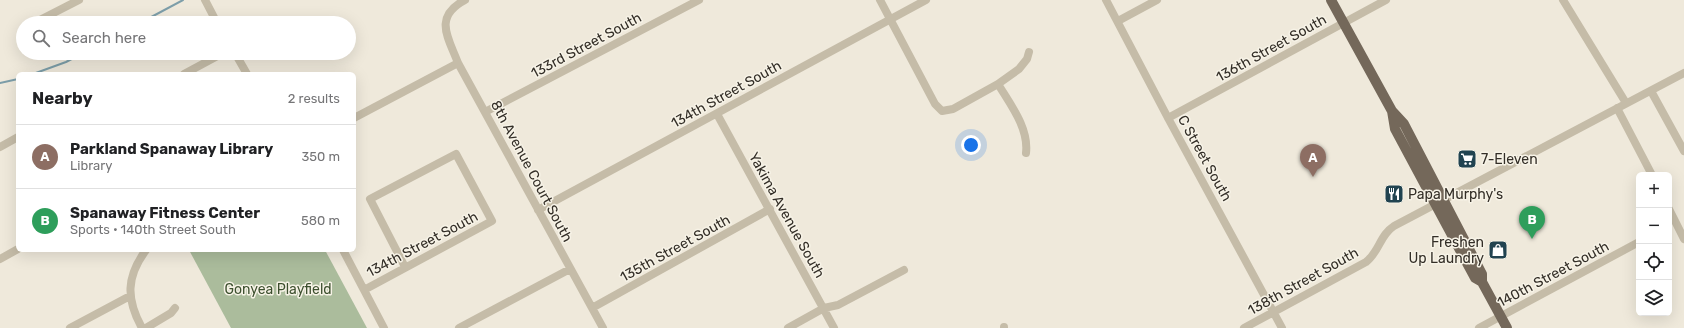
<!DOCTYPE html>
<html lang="en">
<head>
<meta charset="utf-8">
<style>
	:root { --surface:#fff; --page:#f6f6f6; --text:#202124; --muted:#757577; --line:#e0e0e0; --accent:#db2777 }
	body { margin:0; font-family:Rubik,sans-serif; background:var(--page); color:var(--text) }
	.controls { position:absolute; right:12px; bottom:12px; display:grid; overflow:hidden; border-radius:6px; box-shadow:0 4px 16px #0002 }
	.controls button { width:36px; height:36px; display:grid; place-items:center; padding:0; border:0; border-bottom:1px solid var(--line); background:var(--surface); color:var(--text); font:20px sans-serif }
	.you { position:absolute; left:971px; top:145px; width:14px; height:14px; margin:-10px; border:3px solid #fff; border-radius:50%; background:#1a73e8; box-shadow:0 0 0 6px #1a73e833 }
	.badge { display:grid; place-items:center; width:26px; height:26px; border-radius:50%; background:var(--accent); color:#fff; font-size:13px; font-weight:700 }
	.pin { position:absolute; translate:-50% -33px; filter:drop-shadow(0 1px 2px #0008) }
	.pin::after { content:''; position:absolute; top:21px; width:14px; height:12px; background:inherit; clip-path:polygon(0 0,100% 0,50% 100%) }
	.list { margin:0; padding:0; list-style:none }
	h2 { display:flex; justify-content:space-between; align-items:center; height:52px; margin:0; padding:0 16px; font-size:17px }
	h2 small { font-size:13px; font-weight:400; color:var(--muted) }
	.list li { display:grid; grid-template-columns:26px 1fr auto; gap:12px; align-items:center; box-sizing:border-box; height:64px; padding:0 16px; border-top:1px solid var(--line) }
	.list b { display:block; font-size:15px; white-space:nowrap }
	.list p { margin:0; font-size:13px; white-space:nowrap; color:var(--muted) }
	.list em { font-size:13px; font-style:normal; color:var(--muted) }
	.icon { flex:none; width:22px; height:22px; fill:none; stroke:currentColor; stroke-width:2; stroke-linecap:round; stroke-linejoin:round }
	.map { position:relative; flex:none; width:1684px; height:328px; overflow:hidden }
	.search { position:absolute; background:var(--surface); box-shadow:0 4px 16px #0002; left:16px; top:16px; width:340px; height:44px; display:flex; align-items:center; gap:10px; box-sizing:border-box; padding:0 14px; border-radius:22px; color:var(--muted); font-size:15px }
	.panel { position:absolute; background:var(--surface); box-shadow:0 4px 16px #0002; left:16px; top:72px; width:340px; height:180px; border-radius:6px }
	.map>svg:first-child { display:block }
</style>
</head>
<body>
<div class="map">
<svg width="1684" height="328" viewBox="0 0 1684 328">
	<rect width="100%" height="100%" fill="#efe9db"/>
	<path fill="#abbc9c" d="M189,250h136l42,78h-136z"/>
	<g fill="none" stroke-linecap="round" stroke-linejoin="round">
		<path stroke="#7d9ea9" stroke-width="2" d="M140,23l43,-23
			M33,74l33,-12 17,-9
			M0,83l18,-4"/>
		<path stroke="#c5bca8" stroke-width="8" d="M205,0l12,23
			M465,0c-32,17 -17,37 -7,63l145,265
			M880,0l55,104 7,7 11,-2 45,-25 21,-15 8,-10 2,-7
			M1106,0l62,118 114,210
			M1563,0l63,103
			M1118,21l39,-21
			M34,23l45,-23
			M235,53l12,21
			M184,74l39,-21
			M998,84c12,20 31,44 28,69
			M1651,91l33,60
			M1617,108l35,67
			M485,112l214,-112
			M717,114l117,214
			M354,118l104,-55
			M1168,118l218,-118
			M0,147l18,-10
			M1669,209l15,30
			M538,210l388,-210
			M343,250l41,78
			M0,259l18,-10
			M364,290l128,-69 -36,-67 -86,45 35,68
			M592,308l178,-99
			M1004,327v1
			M70,328l60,-32
			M142,328c-16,-29 -16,-51 4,-78
			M146,328l25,-15 4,-5
			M459,328l111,-59
			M788,328l36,-20 14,-3 66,-35
			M1244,328l122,-66c13,-10 14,-27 28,-36l290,-153
			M1479,328l160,-86"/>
		<path stroke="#74685a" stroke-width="10" d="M1331,0l61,111 12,13 78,150v8l25,46
			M1392,111l3,18 80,149 7,4"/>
	</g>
	<defs>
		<g id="supermarket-square" transform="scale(1)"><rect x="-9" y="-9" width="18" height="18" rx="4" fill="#214350" stroke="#f7f3e7"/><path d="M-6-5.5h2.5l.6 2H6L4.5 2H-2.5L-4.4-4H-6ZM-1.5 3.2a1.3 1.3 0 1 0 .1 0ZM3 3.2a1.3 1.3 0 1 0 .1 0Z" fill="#fff"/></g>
		<g id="restaurant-square" transform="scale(1)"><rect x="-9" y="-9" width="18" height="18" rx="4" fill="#214350" stroke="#f7f3e7"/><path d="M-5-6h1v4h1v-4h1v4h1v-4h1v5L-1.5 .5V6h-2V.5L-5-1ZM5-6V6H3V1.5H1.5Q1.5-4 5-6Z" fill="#fff"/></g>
		<g id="shop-square" transform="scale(1)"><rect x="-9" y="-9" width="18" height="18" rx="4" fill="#214350" stroke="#f7f3e7"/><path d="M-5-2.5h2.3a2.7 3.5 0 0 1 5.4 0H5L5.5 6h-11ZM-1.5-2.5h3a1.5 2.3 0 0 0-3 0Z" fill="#fff"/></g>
	</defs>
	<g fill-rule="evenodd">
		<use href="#supermarket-square" x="1467" y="159"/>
		<use href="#restaurant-square" x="1394" y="194"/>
		<use href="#shop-square" x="1498" y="250"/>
	</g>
	<g text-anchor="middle" stroke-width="3" stroke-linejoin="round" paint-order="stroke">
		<g font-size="14" fill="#332e27" stroke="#f7f3e7">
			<text transform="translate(586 45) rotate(-28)" y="5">133rd Street South</text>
			<text transform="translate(1271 48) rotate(-29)" y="5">136th Street South</text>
			<text transform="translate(726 94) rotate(-29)" y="5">134th Street South</text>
			<text transform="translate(1205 158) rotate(61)" y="5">C Street South</text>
			<text transform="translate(532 171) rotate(62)" y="5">8th Avenue Court South</text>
			<text transform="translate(787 215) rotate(61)" y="5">Yakima Avenue South</text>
			<text transform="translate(422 244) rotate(-28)" y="5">134th Street South</text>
			<text transform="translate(675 248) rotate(-29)" y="5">135th Street South</text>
			<text transform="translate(1553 274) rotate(-28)" y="5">140th Street South</text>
			<text transform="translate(1303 281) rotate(-29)" y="5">138th Street South</text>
		</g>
		<g font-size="14" fill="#332e27" stroke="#f7f3e7" text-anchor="start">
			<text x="1481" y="164">7-Eleven</text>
			<text x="1408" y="199">Papa Murphy's</text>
			<text x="1484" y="247" text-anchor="end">Freshen<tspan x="1484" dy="16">Up Laundry</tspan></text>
		</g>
		<g font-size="14" fill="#3c4f2e" stroke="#f7f3e7">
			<text x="278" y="294">Gonyea Playfield</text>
		</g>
	</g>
</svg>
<div class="controls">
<button>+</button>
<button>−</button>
<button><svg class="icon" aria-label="locate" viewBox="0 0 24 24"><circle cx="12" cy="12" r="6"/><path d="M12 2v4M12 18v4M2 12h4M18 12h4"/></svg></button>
<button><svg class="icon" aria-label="layers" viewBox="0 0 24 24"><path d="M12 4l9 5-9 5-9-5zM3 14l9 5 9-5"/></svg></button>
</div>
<div class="you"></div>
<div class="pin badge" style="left:1313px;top:177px;background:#8d6e63">A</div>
<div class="pin badge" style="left:1532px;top:239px;background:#2e9e5b">B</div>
<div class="search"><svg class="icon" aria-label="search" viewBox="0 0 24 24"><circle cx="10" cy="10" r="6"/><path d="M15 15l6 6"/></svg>Search here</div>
<section class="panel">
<h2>Nearby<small>2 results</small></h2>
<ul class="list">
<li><span class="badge" style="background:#8d6e63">A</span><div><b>Parkland Spanaway Library</b><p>Library</p></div><em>350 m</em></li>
<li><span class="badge" style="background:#2e9e5b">B</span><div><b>Spanaway Fitness Center</b><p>Sports · 140th Street South</p></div><em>580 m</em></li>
</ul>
</section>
</div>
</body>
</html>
